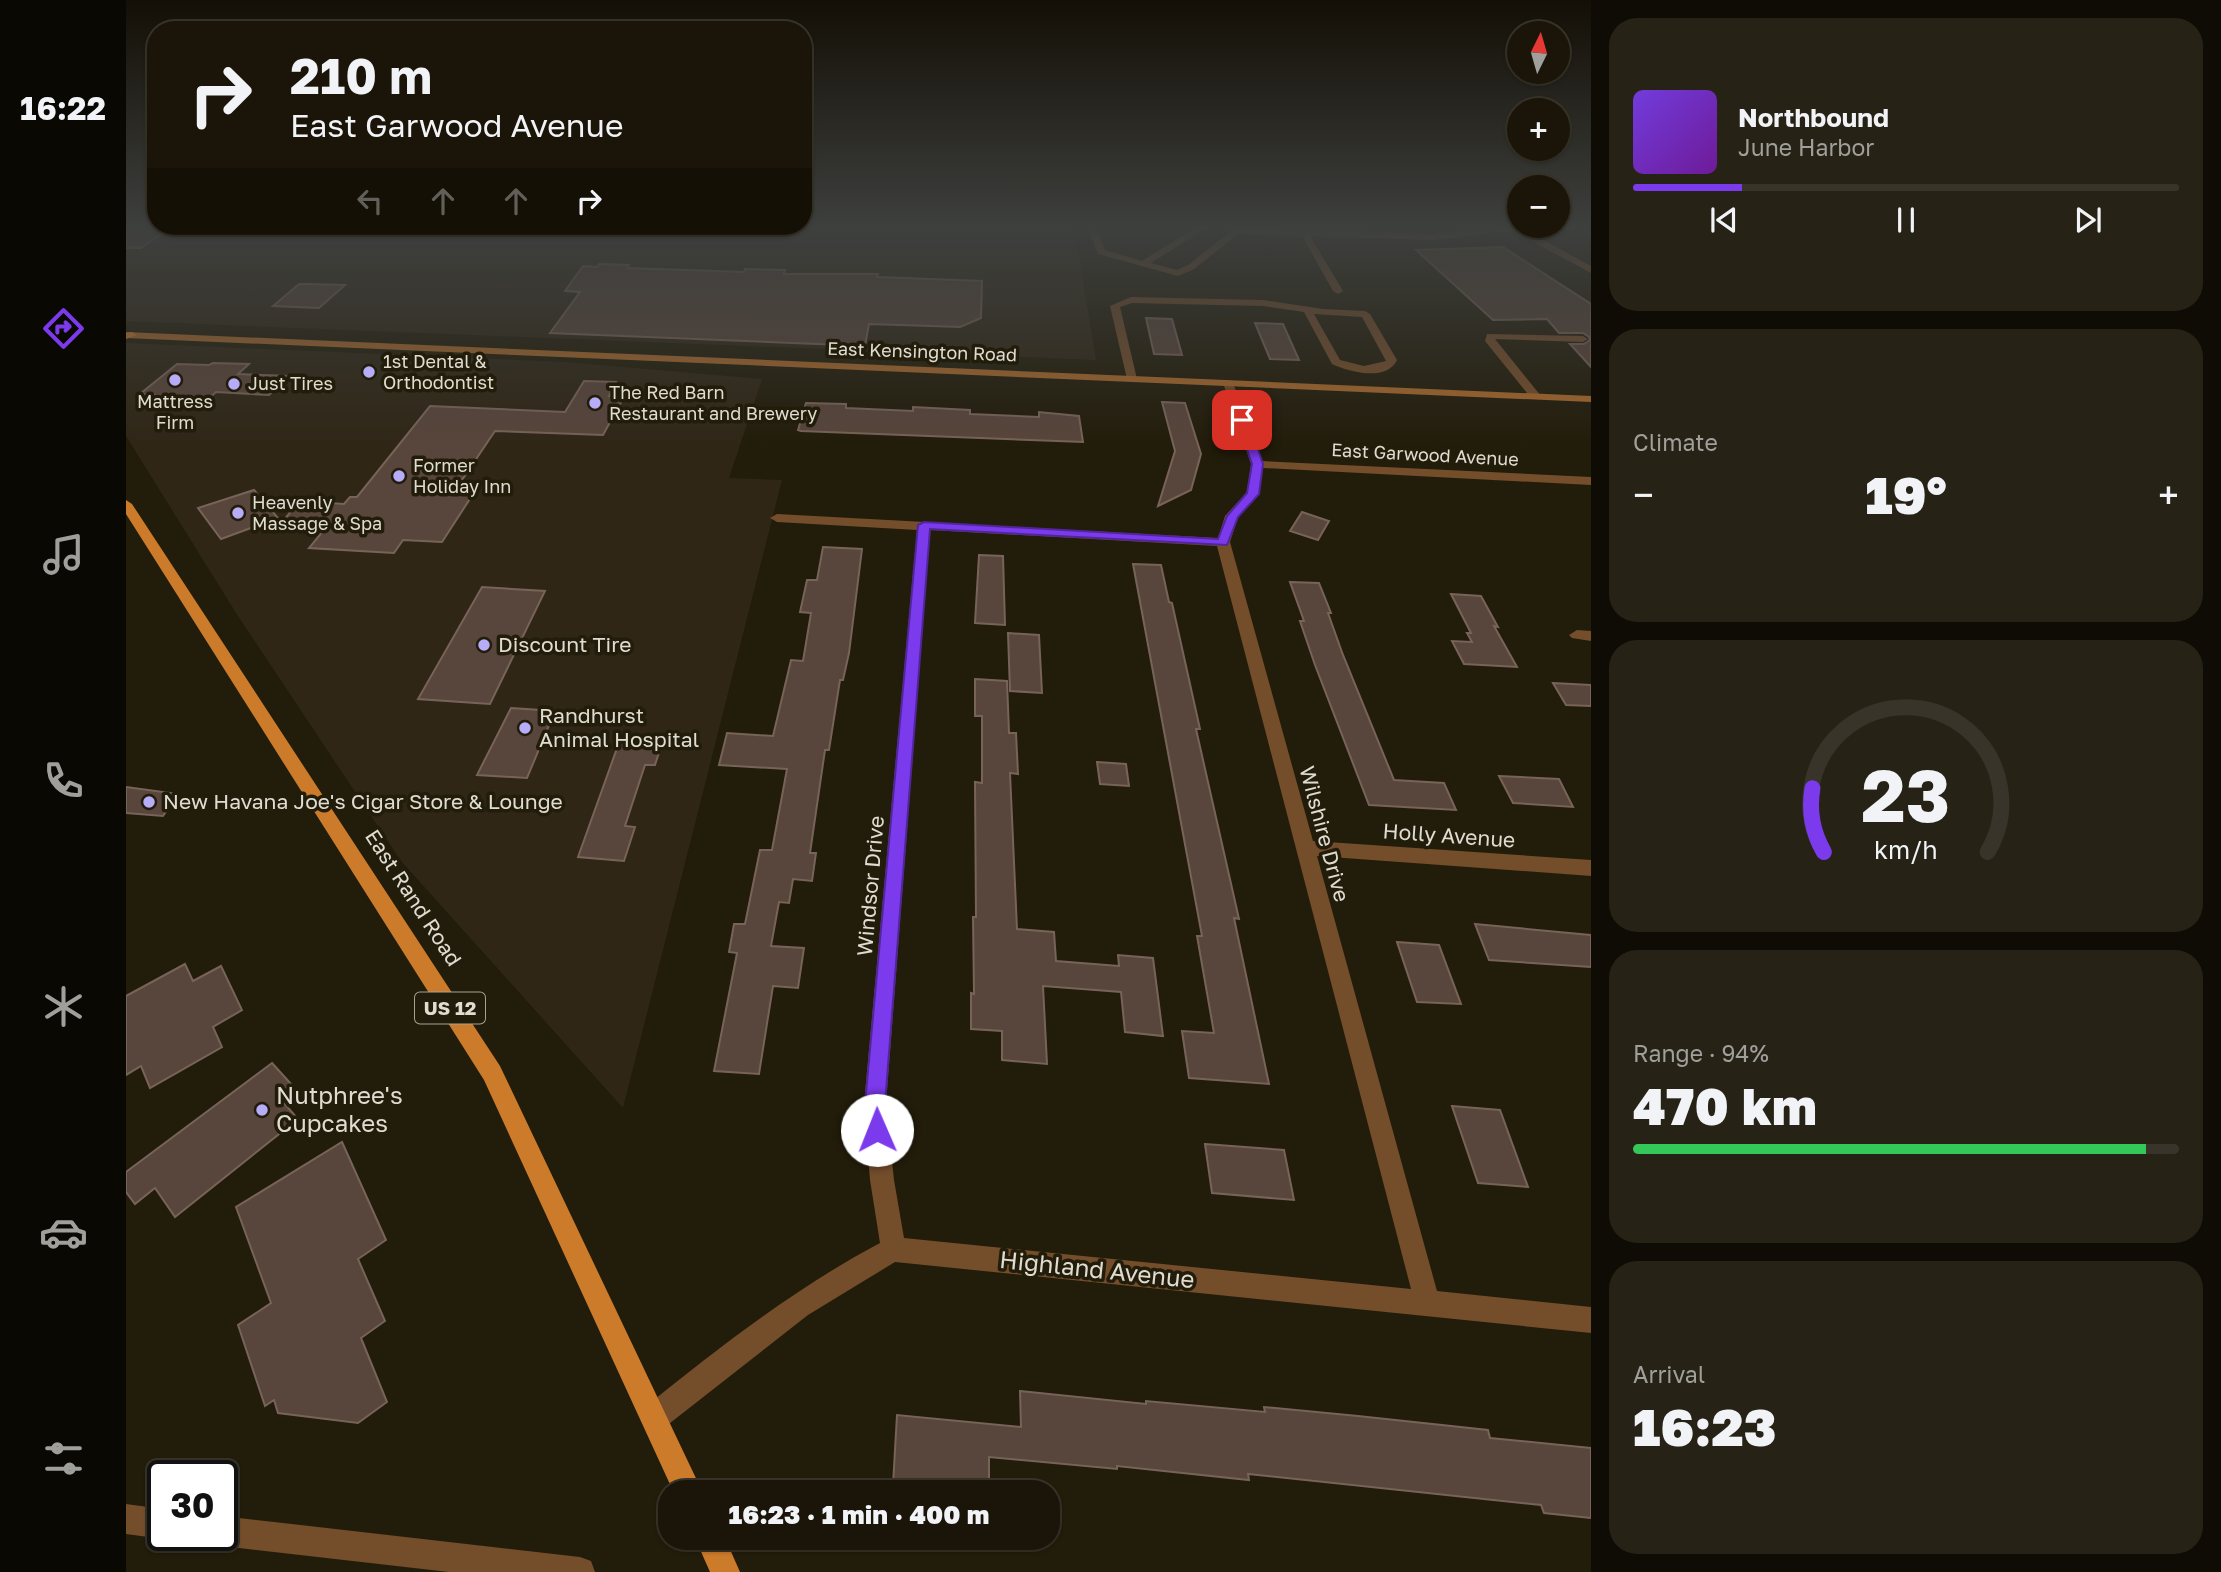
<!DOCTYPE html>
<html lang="en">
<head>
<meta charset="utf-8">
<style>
	body { margin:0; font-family:"Golos Text",sans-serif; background:#272216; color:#f1f3f6; height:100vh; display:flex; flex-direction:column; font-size:26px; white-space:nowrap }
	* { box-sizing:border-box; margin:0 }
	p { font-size:23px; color:#9f9f9c }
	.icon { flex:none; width:38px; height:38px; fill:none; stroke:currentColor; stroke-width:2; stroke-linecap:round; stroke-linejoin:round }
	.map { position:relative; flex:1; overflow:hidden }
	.side { display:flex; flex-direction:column; gap:18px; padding:18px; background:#0e0c04; width:630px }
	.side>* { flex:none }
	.guide { position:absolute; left:21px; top:21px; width:665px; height:214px; border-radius:28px; box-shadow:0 2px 5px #0004,0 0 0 2px #383429; background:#1a1508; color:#f1f3f6; overflow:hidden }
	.needle { width:46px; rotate:5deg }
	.fabs { position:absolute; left:1381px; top:21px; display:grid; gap:14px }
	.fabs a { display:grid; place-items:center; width:63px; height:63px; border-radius:50%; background:#1a1508; box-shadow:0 2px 5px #0004,0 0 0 2px #383429; font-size:35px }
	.speed { position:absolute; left:21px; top:1460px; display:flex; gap:14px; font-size:35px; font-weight:700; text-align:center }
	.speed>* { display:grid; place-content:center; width:91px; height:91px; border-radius:50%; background:#1a1508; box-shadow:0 2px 5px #0004,0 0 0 2px #383429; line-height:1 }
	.speed .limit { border:4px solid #111; border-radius:10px; background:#fff; color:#111 }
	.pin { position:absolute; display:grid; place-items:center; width:60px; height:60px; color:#fff; margin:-30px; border-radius:14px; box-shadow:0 4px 10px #0006 }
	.me { position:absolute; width:77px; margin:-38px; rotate:359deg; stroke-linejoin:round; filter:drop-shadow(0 0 5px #0008) }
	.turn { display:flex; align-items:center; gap:24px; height:147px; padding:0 28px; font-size:32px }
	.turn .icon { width:91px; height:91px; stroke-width:2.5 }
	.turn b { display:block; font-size:49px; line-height:60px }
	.lanes { display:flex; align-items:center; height:66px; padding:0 28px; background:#0003; justify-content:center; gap:35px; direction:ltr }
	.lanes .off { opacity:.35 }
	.big { font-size:52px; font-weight:800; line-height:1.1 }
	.side .widget { flex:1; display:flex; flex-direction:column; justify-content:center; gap:10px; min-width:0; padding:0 24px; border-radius:28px; background:#272216 }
	.side .dial { align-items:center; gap:0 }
	.dial svg { height:182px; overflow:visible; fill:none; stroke:#383429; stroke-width:7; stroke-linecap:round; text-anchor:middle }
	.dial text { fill:#f1f3f6; stroke:none }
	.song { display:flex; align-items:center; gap:21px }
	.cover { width:84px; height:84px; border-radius:10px; background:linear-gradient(135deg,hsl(260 70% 55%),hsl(280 70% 35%)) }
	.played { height:7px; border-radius:4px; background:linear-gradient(90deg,#7c3aed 20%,#383429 20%) }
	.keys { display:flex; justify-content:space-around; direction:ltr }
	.heat { display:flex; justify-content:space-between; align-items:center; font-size:38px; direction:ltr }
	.charge { height:10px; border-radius:5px; background:linear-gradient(90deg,#34c759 94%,#383429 0) }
	.trip { position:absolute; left:532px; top:1480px; width:402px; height:70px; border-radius:28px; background:#1a1508; box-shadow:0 2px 5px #0004,0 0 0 2px #383429; font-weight:800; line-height:70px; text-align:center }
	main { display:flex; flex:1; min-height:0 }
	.tab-bar { display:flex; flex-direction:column; width:126px; justify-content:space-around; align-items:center; background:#0a0803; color:#9f9f9c }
	.tab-bar .icon { width:49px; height:49px }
	.tab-bar .current { color:#7c3aed }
	.tab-bar b { font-size:32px; color:#f1f3f6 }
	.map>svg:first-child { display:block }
	.commercial { fill:#2f2616 }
	.building { fill:#58453b; stroke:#776358; stroke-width:2 }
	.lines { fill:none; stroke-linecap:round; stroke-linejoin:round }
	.street { fill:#744d2b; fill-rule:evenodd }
	.secondary { fill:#a6672c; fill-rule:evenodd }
	.primary { fill:#cc7b2a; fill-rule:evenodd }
	.route { fill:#7c3aed; stroke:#51269a; stroke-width:2 }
	.poi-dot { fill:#b6acf8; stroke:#221c0a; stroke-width:2.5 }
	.labels { text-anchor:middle; stroke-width:7; stroke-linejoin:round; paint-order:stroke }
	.far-street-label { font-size:18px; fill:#e0dcd1; stroke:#221c0a }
	.far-poi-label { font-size:18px; fill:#e0dcd1; stroke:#221c0a; text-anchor:start }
	.shield { fill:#221c0a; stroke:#a7a295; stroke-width:2 }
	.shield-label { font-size:19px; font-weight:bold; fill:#e0dcd1 }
	.poi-label { font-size:21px; fill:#e0dcd1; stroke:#221c0a; text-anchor:start }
	.street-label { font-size:21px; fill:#e0dcd1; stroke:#221c0a }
	.near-poi-label { font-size:24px; fill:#e0dcd1; stroke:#221c0a; text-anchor:start }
	.near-street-label { font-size:24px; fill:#e0dcd1; stroke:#221c0a }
</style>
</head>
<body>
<main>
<nav class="tab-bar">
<b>16:22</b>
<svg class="icon current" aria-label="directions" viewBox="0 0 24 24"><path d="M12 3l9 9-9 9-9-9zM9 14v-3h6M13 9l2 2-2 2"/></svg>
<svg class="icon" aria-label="music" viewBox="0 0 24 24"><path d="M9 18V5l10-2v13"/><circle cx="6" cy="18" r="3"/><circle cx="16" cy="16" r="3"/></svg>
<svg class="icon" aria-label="phone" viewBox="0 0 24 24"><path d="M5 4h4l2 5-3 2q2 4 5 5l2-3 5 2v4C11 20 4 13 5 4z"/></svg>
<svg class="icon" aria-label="climate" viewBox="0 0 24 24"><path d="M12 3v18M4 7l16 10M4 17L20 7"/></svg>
<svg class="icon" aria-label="car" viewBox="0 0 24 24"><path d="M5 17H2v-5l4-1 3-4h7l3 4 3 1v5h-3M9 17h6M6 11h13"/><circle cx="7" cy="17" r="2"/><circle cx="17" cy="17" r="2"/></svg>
<svg class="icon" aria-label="filters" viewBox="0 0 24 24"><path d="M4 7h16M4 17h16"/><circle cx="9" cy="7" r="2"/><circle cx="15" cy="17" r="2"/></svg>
</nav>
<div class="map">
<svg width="1465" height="1572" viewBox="0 0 1465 1572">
	<rect width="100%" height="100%" fill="#221c0a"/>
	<g class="commercial">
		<path d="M0,226H948L970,360L0,321Z"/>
		<path d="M0,343L439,362L636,379L603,478L656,480L497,1108L275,861L110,613L0,436Z"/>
	</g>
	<g class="building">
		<path d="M0,228L43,229L15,248H0Z"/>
		<path d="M1377,247L1465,304V367L1444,344H1458L1464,340L1463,337L1457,333H1433L1421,319L1367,320L1290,250Z"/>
		<path d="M473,264L503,265L501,268L618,272L619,269L659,270L658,274H752L751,277L856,281L855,318L834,327L743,324L739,346L424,333L454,292L439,291L457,266L471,267Z"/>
		<path d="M173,284H182L219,285L193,308L147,306Z"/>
		<path d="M1020,318L1046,319L1056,355L1028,354Z"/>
		<path d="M1129,323L1157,324L1173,360L1144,359Z"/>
		<path d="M87,363L123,364L112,374L163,376L143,395L90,392L71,409L33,407L47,396L14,394L51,364L83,365Z"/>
		<path d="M458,381L490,382L483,396L498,397L477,435L369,431L332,486L351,488L316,542L277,540L268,553L183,548L202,525L155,523L174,501L218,504L224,497H231L304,406L439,412Z"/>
		<path d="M1036,402L1059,403L1075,454L1065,490L1032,506L1049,451Z"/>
		<path d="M680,403L720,404V408L787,411V407L844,410V414L913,417V412L953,416L957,442L675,431L672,430Z"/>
		<path d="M128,490L152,518L95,539L72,508Z"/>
		<path d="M1176,512L1203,521L1192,540L1164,531Z"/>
		<path d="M697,547L736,549L723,653L717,680H714L703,750H699L684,853H690L686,881L667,879L663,903L653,902L645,946L678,948L672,988L647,986L633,1074L588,1071L611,953L603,952L608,924H619L634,850H646L661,769L593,765L601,733L647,736L665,660L677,661L685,613L674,612L681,580H691Z"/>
		<path d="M853,555L877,556L879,625L849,623Z"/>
		<path d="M1007,564L1035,565L1043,602L1046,603L1074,729H1070L1113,919L1108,918L1143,1084L1063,1078L1056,1031L1088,1033L1071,936H1076Z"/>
		<path d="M1164,582L1193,583L1205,613H1202L1217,655L1268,780L1318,783L1330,810L1243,805L1189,665L1174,621H1178Z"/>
		<path d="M356,587L419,591L364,704L292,699Z"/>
		<path d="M1325,594L1355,596L1372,627L1368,626L1391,667L1338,664L1326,641L1346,642L1341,633H1345Z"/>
		<path d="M882,633L913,635L916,693L884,691Z"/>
		<path d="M849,679L881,681L883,733H890L892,774L884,773L891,929L928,932L930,961L993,966L992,955L1027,958L1037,1036L999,1032L995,992L917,986L921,1064L876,1060V1031L845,1029V993L848,994L847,917H850L849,782L856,783V716H849Z"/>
		<path d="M1427,683L1465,685V706L1440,705Z"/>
		<path d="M385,708L429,711L401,778L351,775Z"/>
		<path d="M495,737L537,740L529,765H519L499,826L509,827L498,861L452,857Z"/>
		<path d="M971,762L1000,764L1003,786L974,784Z"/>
		<path d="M1373,776L1433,779L1447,807L1387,803Z"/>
		<path d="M0,787L52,794L37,816L0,813Z"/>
		<path d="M1349,924L1465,935V967L1363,960Z"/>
		<path d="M1271,942L1313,945L1335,1004L1291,1002Z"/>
		<path d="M59,964L67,981L95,966L116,1010L87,1027L96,1047L24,1088L15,1066L0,1075V996Z"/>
		<path d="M146,1063L165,1084L151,1095L172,1119L49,1217L29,1188L9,1204L0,1192V1172Z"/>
		<path d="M1326,1106L1374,1110L1402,1187L1352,1183Z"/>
		<path d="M216,1142L260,1240L232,1259L259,1321L235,1338L261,1402L232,1423L152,1413L148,1400L139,1406L112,1325L145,1303L110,1207Z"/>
		<path d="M1079,1144L1158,1150L1168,1200L1086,1193Z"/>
		<path d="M894,1391L1020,1404V1401L1139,1412L1138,1407L1232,1416L1362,1430L1364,1438L1465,1448V1518L1418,1513L1415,1505L1122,1474L1123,1480L991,1466V1469L863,1457V1493L767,1485L771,1415L895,1427Z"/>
	</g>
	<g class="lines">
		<g class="street">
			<path d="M961,226H969L979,250L1016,261L1072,226H1083L1025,263L1051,270L1062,265L1104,232L1093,226L1306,234L1392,226L1465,266V273L1387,231L1306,240L1184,236L1217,291L1212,294L1207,291L1176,236L1112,234L1068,269L1052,276L972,254Z"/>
			<path d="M1005,297L1137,300L1197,309L1239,311L1244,314L1271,360C1261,382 1223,372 1206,364L1178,312L1137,306L1006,303L994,307L1011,379L1006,382L1001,379L984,306ZM1188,314L1236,317L1260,361L1238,366L1214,360Z"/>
			<path d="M1361,334L1457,336L1462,339L1457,342L1369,339L1415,396L1409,399L1405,398L1359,341Z"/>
			<path d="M1102,380L1107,383L1136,461L1465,477V485L1137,468L1133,493L1112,517L1104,542L1187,841L1465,860V876L1191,856L1311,1291L1465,1307V1333L769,1262L682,1315L539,1427L529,1431L519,1427L515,1417L519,1407C594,1347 669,1288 754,1243L744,1180L738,1104L791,530L651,522L644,518L651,514L1092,538L1099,516L1121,492L1125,464L1097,383ZM804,530L1091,546L1285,1289L778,1238L768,1180L760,1104Z"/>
			<path d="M1451,630L1465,631V641L1446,638L1443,635Z"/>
			<path d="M0,1504L37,1509V1535H47L37,1539L0,1534Z"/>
			<path d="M96,1516L454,1557L465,1561L469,1572H323L96,1546L86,1541L83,1535H96Z"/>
		</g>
		<path class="secondary" d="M0,332L1465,396V402L0,338Z"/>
		<g class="primary">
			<path d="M0,333L6,332L11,335L0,339Z"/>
			<path d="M0,500L6,504L374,1066L577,1493H548L358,1080L0,514Z"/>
			<path d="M569,1538H599L614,1572H584Z"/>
		</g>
	</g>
	<linearGradient id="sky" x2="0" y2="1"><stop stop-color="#130f06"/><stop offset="0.51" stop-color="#3e403e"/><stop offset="1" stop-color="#3e403e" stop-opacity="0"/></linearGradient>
	<rect width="1465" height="446" fill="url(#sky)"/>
	<path class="route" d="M1116,417L1122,420L1137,464L1133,494L1112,517L1101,545L804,529L759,1104L761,1130L758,1137L751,1140L743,1137L740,1130L739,1104L792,525L798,522L1092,539L1101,516L1121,493L1126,464L1111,420Z"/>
	<g class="poi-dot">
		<circle cx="243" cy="372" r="7"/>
		<circle cx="49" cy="380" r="7"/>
		<circle cx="108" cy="384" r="7"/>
		<circle cx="469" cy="403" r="7"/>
		<circle cx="273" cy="476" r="7"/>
		<circle cx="112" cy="513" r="7"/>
		<circle cx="358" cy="645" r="7"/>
		<circle cx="399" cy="728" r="7"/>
		<circle cx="23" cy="802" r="7"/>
		<circle cx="136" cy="1110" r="7"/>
	</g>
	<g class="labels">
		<g class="far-street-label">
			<text transform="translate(796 352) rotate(2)" y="6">East Kensington Road</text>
			<text transform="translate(1299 455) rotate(3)" y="6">East Garwood Avenue</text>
		</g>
		<g class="far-poi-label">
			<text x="257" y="368">1st Dental &amp;<tspan x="257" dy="21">Orthodontist</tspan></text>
			<text x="122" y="390">Just Tires</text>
			<text x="483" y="399">The Red Barn<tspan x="483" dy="21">Restaurant and Brewery</tspan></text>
			<text x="49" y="408" text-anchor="middle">Mattress<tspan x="49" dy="21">Firm</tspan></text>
			<text x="287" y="472">Former<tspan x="287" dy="21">Holiday Inn</tspan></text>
			<text x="126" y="509">Heavenly<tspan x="126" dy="21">Massage &amp; Spa</tspan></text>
		</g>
		<rect class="shield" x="289" y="992.5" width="70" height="31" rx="5"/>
		<g class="shield-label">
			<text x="324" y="1015">US 12</text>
		</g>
		<g class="poi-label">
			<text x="372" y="652">Discount Tire</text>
			<text x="413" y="723">Randhurst<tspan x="413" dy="24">Animal Hospital</tspan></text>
			<text x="37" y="809">New Havana Joe's Cigar Store &amp; Lounge</text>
		</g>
		<g class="street-label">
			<text transform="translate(1198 834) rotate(75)" y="7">Wilshire Drive</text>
			<text transform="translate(1323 836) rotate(4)" y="7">Holly Avenue</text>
			<text transform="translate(745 886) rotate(-85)" y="7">Windsor Drive</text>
			<text transform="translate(287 898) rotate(57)" y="7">East Rand Road</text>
		</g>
		<g class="near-poi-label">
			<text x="150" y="1104">Nutphree's<tspan x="150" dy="28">Cupcakes</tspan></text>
		</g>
		<g class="near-street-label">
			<text transform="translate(971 1270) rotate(6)" y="8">Highland Avenue</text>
		</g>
	</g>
</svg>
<div class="fabs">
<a><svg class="needle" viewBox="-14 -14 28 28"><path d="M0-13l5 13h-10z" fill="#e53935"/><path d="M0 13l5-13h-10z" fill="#9f9f9c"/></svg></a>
<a>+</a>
<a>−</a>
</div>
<div class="speed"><div class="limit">30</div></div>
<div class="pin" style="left:1116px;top:420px;background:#d93025"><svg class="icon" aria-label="arrive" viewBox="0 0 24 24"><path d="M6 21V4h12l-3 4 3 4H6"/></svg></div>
<svg class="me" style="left:751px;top:1130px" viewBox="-20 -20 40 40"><circle r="19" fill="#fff"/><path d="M0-13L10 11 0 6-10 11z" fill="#7c3aed"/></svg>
<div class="trip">16:23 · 1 min · 400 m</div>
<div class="guide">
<div class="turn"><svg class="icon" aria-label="right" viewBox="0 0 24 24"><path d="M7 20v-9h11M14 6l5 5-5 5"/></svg><div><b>210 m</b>East Garwood Avenue</div></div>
<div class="lanes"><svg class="icon off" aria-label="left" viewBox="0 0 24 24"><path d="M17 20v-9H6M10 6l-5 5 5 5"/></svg><svg class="icon off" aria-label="ahead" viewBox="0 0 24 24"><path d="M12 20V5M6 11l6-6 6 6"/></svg><svg class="icon off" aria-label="ahead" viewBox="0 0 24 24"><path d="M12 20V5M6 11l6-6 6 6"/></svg><svg class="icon" aria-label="right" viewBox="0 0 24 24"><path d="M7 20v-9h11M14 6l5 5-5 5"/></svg></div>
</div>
</div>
<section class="side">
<div class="widget">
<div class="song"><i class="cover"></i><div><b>Northbound</b><p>June Harbor</p></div></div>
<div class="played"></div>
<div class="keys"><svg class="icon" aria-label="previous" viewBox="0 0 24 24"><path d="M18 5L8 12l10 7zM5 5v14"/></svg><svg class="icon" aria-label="pause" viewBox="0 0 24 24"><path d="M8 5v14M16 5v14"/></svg><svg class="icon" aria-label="next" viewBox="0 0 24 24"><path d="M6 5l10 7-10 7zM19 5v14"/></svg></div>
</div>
<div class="widget"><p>Climate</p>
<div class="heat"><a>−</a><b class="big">19°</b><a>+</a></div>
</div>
<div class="widget dial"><svg viewBox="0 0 100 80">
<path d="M14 69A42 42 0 1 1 86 69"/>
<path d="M14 69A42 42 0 0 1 9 41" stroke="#7c3aed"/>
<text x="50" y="56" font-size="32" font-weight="700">23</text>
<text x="50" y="72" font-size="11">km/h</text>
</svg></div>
<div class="widget"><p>Range · 94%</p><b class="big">470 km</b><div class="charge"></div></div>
<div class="widget"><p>Arrival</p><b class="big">16:23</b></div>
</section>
</main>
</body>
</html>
